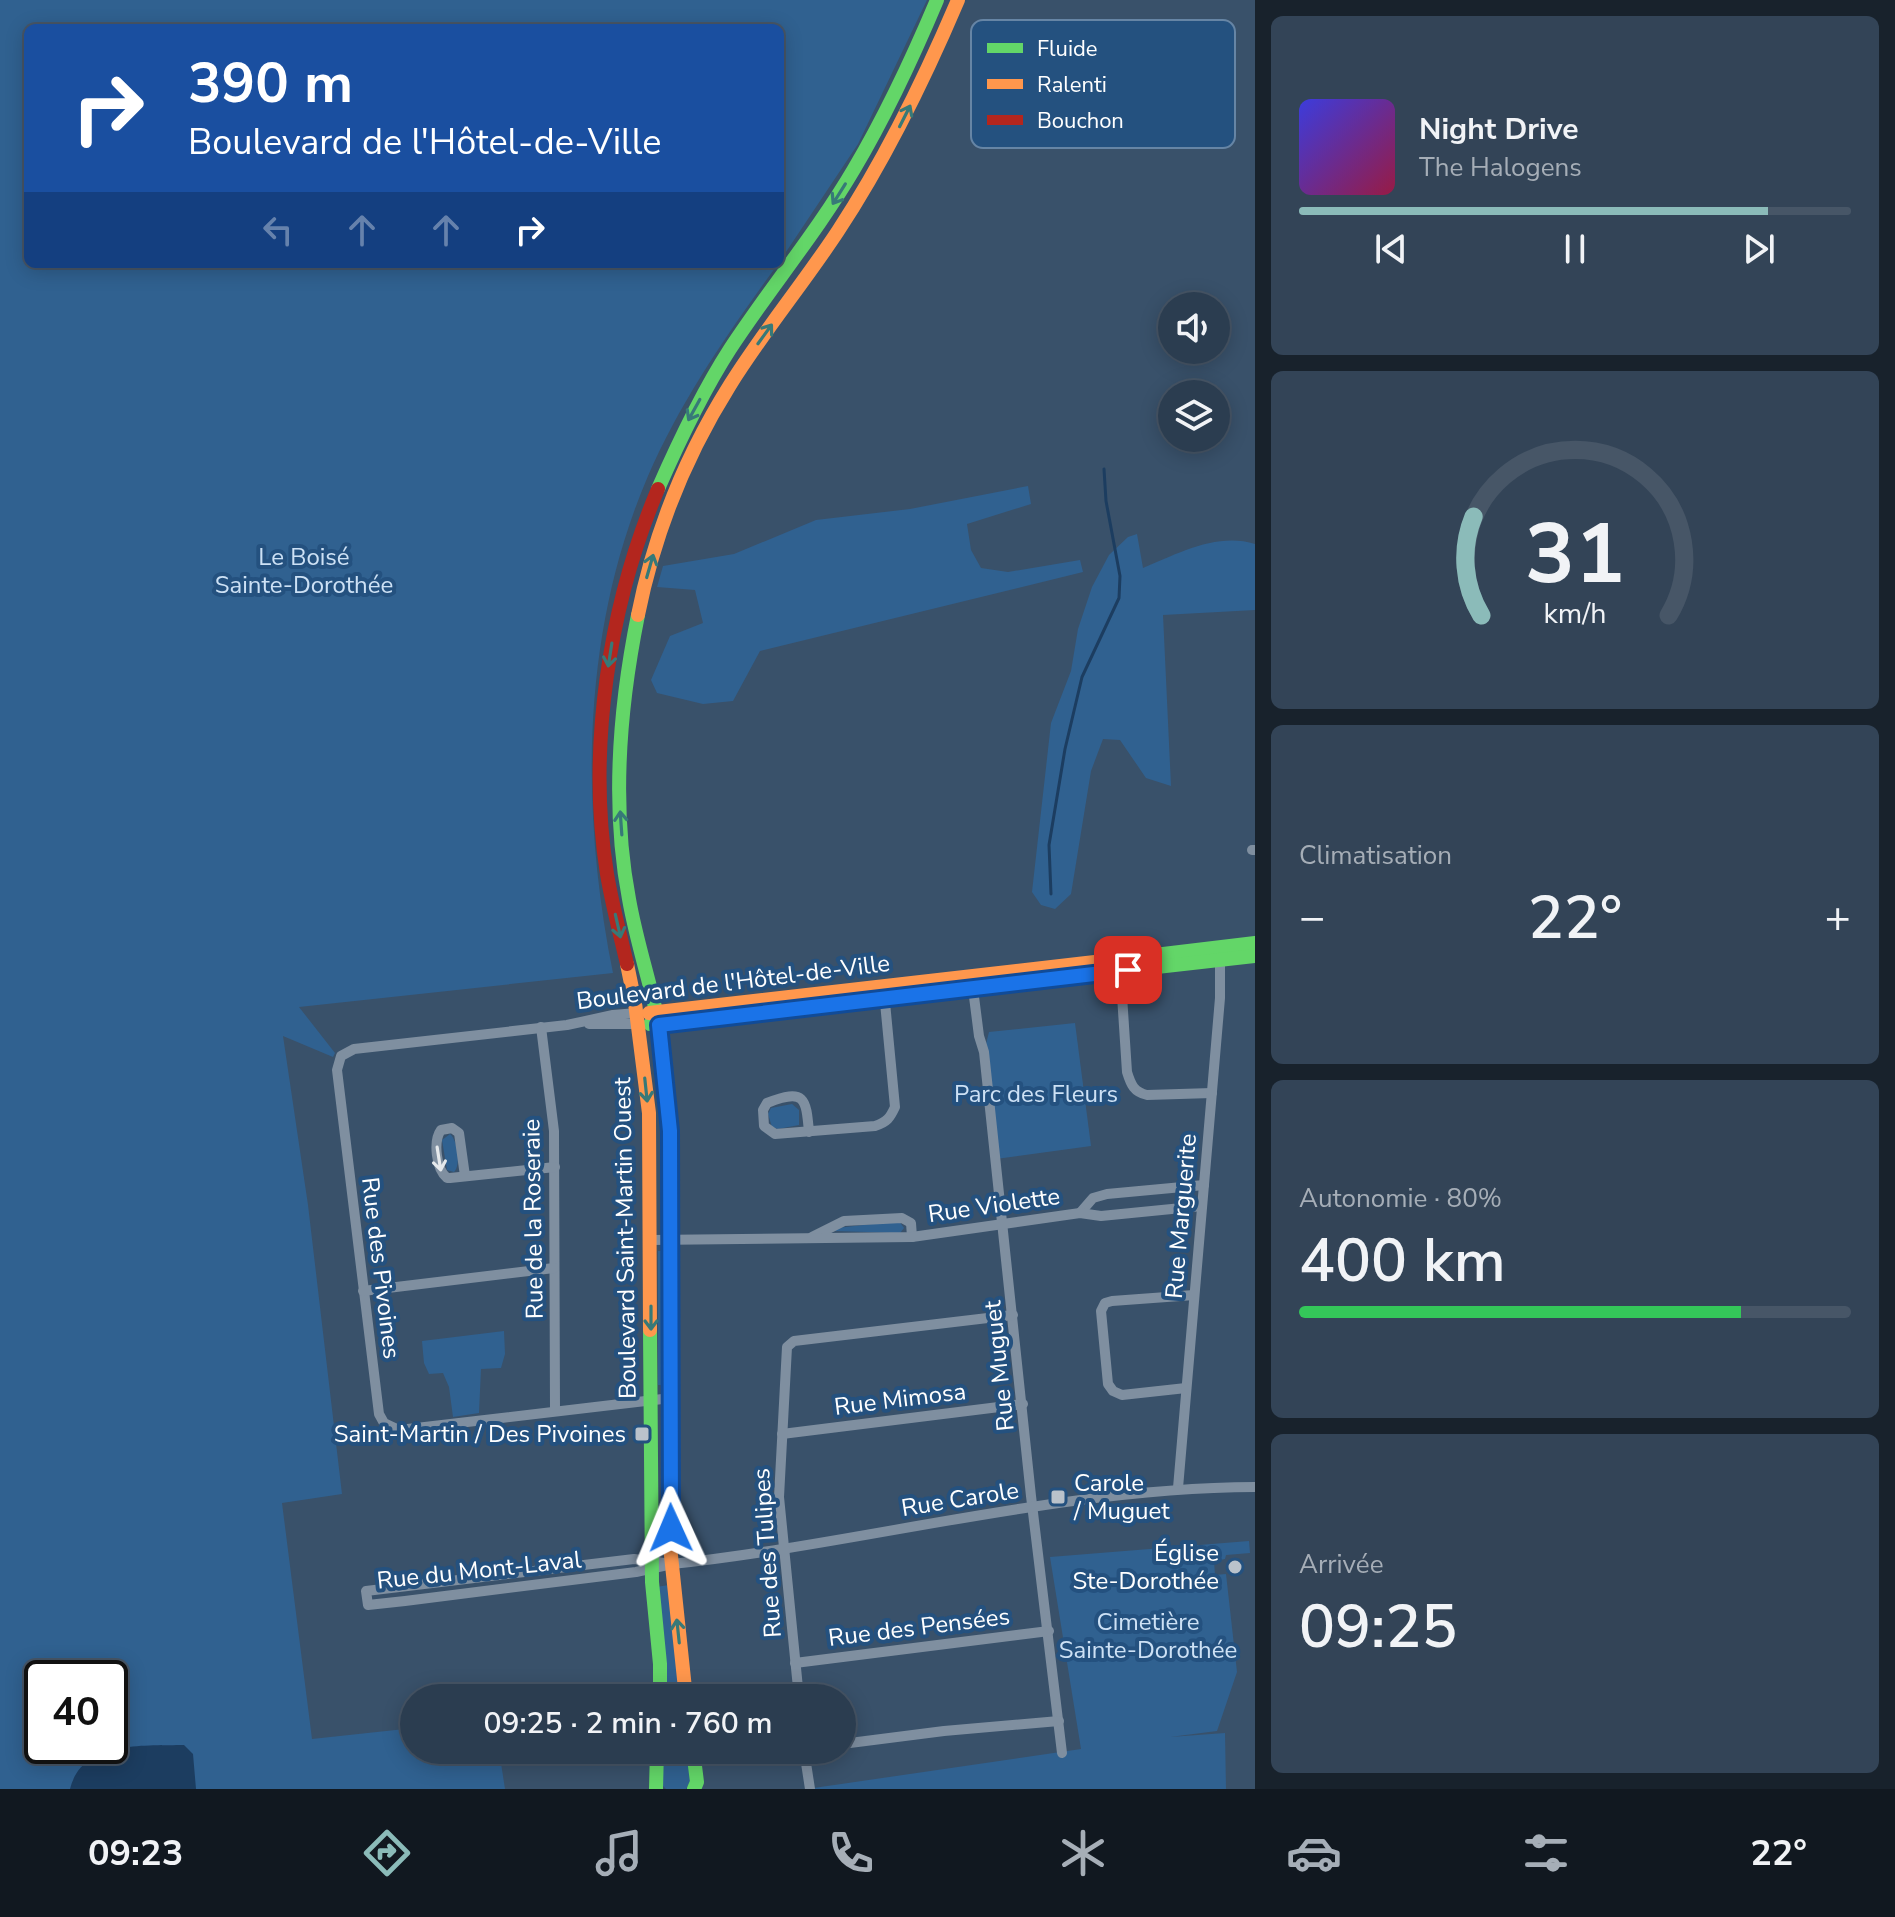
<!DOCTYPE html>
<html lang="fr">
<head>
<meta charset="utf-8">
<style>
	body { margin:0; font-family:"Nunito Sans",sans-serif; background:#334457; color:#f1f3f6; height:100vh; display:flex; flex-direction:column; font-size:30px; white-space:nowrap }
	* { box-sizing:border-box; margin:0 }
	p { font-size:26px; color:#a6aeb7 }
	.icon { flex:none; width:44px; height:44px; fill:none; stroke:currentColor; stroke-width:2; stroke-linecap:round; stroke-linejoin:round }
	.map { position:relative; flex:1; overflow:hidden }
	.drawer { display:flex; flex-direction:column; gap:16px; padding:16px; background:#18222c; width:640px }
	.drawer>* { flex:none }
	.hud { position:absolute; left:24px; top:24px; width:760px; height:244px; border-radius:12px; box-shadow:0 4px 20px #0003,0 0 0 2px #475667; background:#1a4fa0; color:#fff; overflow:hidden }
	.tools { position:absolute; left:1158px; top:292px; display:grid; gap:16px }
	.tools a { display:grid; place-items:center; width:72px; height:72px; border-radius:50%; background:#2b3d50; box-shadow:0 4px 20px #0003,0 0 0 2px #475667; font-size:40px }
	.speed { position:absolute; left:24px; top:1660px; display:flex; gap:16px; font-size:40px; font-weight:700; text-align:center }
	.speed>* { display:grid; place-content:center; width:104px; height:104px; border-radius:50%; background:#2b3d50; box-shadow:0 4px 20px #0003,0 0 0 2px #475667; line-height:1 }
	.speed .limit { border:4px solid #111; border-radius:12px; background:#fff; color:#111 }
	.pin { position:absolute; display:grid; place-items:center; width:68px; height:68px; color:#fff; margin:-34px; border-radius:16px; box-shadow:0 4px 12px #0006 }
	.me { position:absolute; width:88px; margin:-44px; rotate:359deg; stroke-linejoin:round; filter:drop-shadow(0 0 6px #0008) }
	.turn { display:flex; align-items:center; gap:28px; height:168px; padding:0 32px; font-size:36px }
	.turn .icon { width:104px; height:104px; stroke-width:2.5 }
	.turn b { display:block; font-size:56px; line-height:68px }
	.lanes { display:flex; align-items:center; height:76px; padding:0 32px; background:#0003; justify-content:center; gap:40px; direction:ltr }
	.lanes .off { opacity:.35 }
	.big { font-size:60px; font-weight:600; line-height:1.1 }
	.drawer .tile { flex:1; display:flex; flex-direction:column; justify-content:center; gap:12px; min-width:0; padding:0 28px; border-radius:12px; background:#334457 }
	.drawer .dial { align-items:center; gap:0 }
	.dial svg { height:208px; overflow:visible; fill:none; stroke:#475667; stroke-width:7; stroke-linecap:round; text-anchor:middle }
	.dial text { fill:#f1f3f6; stroke:none }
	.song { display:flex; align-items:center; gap:24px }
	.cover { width:96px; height:96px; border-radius:12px; background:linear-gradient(135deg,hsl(240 70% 55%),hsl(340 70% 35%)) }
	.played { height:8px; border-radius:4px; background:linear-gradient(90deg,#8bbbb9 85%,#475667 85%) }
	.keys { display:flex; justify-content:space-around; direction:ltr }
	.heat { display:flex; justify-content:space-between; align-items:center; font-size:44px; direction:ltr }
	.charge { height:12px; border-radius:6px; background:linear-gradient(90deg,#34c759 80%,#475667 0) }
	.trip { position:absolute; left:400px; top:1684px; width:456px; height:80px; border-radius:40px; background:#2b3d50; box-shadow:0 4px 20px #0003,0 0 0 2px #475667; font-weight:600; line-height:80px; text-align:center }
	.tabs { display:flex; height:128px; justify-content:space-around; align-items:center; background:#111820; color:#a6aeb7 }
	.tabs .icon { width:56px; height:56px }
	.tabs .current { color:#8bbbb9 }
	.tabs b { font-size:36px; color:#f1f3f6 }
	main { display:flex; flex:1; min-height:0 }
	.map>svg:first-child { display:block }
	.green { fill:#306190; fill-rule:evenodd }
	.water { fill:#1c3d60 }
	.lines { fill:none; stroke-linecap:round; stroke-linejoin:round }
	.stream { stroke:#1c3d60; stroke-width:3 }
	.street { stroke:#7f8fa0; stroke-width:10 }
	.fast { stroke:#63d668; stroke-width:14 }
	.slow { stroke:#ff974d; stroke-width:14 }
	.jam { stroke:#b3261e; stroke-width:14 }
	.oneway { stroke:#377978 }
	.oneway2 { stroke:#e5e9ec }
	.route-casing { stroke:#114b97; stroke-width:20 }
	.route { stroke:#1a73e8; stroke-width:14 }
	.poi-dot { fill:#bac2cb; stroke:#24517f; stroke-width:3 }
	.labels { text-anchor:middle; stroke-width:8; stroke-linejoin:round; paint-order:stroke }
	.park-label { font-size:24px; fill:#cde1f5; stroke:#24517f }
	.street-label { font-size:24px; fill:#fff; stroke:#24517f }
	.poi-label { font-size:24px; fill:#fff; stroke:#24517f; text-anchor:end }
	.key { fill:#24517f; stroke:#6685a5; stroke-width:2 }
	.key-label { font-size:22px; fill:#fff }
</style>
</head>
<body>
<main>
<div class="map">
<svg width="1255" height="1789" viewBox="0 0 1255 1789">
	<rect width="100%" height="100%" fill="#39516a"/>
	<g class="green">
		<path d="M0,0H927L858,144L780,261V28H28V264H778C729,331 681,400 648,476C581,632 580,809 613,973L299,1007L335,1053L333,1057L283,1036L308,1205L342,1494L282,1503L312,1739L414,1728V1750H499L505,1789H0ZM42,1678H110V1746H42Z"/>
		<path d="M1028,486L1031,504L967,524L971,550L981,568L1008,572L1080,560L1083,572L760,651L733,701L703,704L657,693L651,680L670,636L703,623L695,590L657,587L663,566L734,554L816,520L910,509Z"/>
		<path d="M1137,534L1143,568C1177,554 1217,532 1255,544V610L1163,615L1171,786L1146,778L1120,740L1103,739L1091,771L1071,894L1055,909L1041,905L1032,892L1051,723L1071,671L1078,629L1092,587L1109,555L1128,537Z"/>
		<path d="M1075,1023L1091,1146L996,1159L984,1052L989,1032Z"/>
		<path d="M792,1104L799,1110V1125L778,1129L772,1127L768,1114L771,1108Z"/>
		<path d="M450,1134C458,1141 461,1165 454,1172L447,1170L442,1140Z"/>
		<path d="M899,1221L904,1228L900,1233L835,1231L837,1228Z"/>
		<path d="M658,1251H664L663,1385H658Z"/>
		<path d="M504,1331L505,1354L501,1368L481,1369L479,1413L453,1417L449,1387L443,1373L429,1374L424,1363L422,1341Z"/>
		<path d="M1249,1541L1250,1553L1226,1555L1225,1559L1214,1561L1215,1575L1226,1574L1237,1672L1217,1731L1170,1737L1225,1733L1226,1789H807L1081,1749L1050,1557Z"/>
		<path d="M669,1585L681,1698H665L656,1587Z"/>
		<path d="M662,1750H688L690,1782L686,1789H666L662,1785Z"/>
	</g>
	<path class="water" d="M184,1745L193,1754L196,1789H70C82,1740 144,1746 184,1745Z"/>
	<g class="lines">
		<path class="stream" d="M1051,894L1049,845L1065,749L1082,677L1119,598L1120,576L1106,501L1104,469"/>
		<g class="street">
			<path d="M1252,850H1255"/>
			<path d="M1120,965L1127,1072C1131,1085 1134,1092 1147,1095L1212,1093"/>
			<path d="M972,981L979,1036L984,1052L1031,1496L1062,1753"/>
			<path d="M637,1013L613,1015L567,1025L354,1049L341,1056L337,1070L379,1414L384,1423L399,1430L671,1398"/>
			<path d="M589,1024H638"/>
			<path d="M541,1027L554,1131L555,1410"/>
			<path d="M809,1132C806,1098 805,1088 767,1103L763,1110L764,1126L775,1134L875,1126C887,1122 890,1118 895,1107L884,992"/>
			<path d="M465,1176L459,1133L452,1128L441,1130C433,1141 436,1169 447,1178H450L555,1167"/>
			<path d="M1080,1213L1093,1198L1107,1194L1204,1185"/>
			<path d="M812,1237L844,1221L902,1218L911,1223L912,1237"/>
			<path d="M651,1240L912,1237L1080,1213L1101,1216L1202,1206"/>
			<path d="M363,1291L554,1268"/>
			<path d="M1186,1388L1122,1395L1113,1391L1108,1384L1101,1311L1105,1303L1112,1301L1194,1295"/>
			<path d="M782,1434L1023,1404"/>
			<path d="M1178,1488L1220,998V956"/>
			<path d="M672,1564L634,1559L366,1591L368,1605L405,1601L636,1572L672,1564C866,1543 1059,1488 1255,1487"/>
			<path d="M795,1663L1049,1631"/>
			<path d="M799,1698L779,1497L787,1347L794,1341L1013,1315"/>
			<path d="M842,1744L944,1731L1059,1721"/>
			<path d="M804,1750L810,1789"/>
		</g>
		<g class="fast">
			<path d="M658,489C679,441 701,394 730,349C770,288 817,232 854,169C886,115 913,57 937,0"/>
			<path d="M638,615C619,709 611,805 629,899C638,951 657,1001 664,1053C675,1141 672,1232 671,1320"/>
			<path d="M1138,957L1255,943"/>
			<path d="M650,1024L1255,956"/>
			<path d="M650,1330L652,1582L660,1664V1698"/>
			<path d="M693,1750L697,1782L694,1789"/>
			<path d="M656,1789L657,1750"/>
		</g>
		<g class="slow">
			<path d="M638,615C654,535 686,455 730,385C763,332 803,284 838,231C886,158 924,80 958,0"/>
			<path d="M627,964L635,1003L649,1113L650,1330"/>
			<path d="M649,1013L1138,957"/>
			<path d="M671,1320L670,1546L686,1698"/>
		</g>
		<path class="jam" d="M627,964C620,934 612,904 607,874C587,749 609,605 658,489"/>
	</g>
	<defs><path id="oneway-shaft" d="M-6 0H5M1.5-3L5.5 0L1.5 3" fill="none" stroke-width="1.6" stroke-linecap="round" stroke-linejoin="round" transform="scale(2)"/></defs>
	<g class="oneway">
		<use href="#oneway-shaft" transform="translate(905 116) rotate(-63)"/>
		<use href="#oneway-shaft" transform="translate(839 194) rotate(122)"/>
		<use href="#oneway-shaft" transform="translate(765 334) rotate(-54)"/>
		<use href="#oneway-shaft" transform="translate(694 410) rotate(119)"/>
		<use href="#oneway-shaft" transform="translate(650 566) rotate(-74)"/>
		<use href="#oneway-shaft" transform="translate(610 655) rotate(99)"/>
		<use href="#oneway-shaft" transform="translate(621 823) rotate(-94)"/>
		<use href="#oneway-shaft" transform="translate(618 926) rotate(77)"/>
		<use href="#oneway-shaft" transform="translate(646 1090) rotate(84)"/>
		<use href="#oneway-shaft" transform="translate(651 1318) rotate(90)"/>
		<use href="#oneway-shaft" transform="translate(678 1631) rotate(-96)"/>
	</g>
	<use class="oneway2" href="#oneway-shaft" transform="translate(439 1159) rotate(81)"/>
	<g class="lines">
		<defs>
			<path id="route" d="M671,1528L670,1131L659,1025L1128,970"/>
		</defs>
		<use href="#route" class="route-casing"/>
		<use href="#route" class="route"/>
	</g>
	<g class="poi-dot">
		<rect x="634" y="1426" width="16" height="16" rx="4"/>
		<rect x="1050" y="1489" width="16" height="16" rx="4"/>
		<circle cx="1235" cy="1567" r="8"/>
	</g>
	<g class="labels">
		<g class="park-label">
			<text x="304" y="565">Le Boisé<tspan x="304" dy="28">Sainte-Dorothée</tspan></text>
			<text x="1036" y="1102">Parc des Fleurs</text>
			<text x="1148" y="1630">Cimetière<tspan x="1148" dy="28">Sainte-Dorothée</tspan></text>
		</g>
		<g class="street-label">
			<text transform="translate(733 982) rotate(-7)" y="8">Boulevard de l'Hôtel-de-Ville</text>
			<text transform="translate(994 1205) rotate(-8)" y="8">Rue Violette</text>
			<text transform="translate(1181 1216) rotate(-85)" y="8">Rue Marguerite</text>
			<text transform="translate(533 1219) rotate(-91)" y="8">Rue de la Roseraie</text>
			<text transform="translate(625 1238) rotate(-91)" y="8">Boulevard Saint-Martin Ouest</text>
			<text transform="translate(381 1268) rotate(83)" y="8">Rue des Pivoines</text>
			<text transform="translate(999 1366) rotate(-96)" y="8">Rue Muguet</text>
			<text transform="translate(900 1399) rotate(-7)" y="8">Rue Mimosa</text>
			<text transform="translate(960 1499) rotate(-9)" y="8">Rue Carole</text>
			<text transform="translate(767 1553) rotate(-94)" y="8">Rue des Tulipes</text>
			<text transform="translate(479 1570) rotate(-6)" y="8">Rue du Mont-Laval</text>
			<text transform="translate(919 1627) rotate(-7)" y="8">Rue des Pensées</text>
		</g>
		<g class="poi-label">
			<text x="626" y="1442">Saint-Martin / Des Pivoines</text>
			<text x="1074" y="1491" text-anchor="start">Carole<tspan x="1074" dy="28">/ Muguet</tspan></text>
			<text x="1219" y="1561">Église<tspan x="1219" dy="28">Ste-Dorothée</tspan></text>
		</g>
	</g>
	<rect x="971" y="20" width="264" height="128" rx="12" class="key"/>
	<rect x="987" y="43" width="36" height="10" fill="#63d668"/>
	<rect x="987" y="79" width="36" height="10" fill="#ff974d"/>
	<rect x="987" y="115" width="36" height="10" fill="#b3261e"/>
	<g class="key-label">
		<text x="1037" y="56">Fluide</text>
		<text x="1037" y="92">Ralenti</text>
		<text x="1037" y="128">Bouchon</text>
	</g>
</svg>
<div class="tools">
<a><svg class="icon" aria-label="sound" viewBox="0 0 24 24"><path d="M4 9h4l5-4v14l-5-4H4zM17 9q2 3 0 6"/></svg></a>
<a><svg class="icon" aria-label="layers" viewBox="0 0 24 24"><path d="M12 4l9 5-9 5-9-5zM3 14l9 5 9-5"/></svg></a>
</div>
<div class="speed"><div class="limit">40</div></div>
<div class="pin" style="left:1128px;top:970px;background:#d93025"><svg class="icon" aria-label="arrive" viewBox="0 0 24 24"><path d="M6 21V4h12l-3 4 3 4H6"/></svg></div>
<svg class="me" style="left:671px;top:1528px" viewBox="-20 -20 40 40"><path d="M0-17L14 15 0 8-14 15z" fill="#1a73e8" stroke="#fff" stroke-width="4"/></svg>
<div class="trip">09:25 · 2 min · 760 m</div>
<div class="hud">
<div class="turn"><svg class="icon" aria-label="right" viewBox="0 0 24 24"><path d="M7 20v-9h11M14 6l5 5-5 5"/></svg><div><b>390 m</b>Boulevard de l'Hôtel-de-Ville</div></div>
<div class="lanes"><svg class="icon off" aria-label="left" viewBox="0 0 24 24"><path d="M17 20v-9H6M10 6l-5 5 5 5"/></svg><svg class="icon off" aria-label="ahead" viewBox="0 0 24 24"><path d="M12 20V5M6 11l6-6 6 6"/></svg><svg class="icon off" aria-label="ahead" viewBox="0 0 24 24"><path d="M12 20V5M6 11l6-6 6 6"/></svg><svg class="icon" aria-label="right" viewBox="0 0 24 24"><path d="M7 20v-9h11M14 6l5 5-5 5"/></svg></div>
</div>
</div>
<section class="drawer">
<div class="tile">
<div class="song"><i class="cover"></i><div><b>Night Drive</b><p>The Halogens</p></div></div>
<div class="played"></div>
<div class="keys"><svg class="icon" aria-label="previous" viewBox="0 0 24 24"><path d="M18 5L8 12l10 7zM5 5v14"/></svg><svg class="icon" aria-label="pause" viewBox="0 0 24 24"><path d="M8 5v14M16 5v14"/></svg><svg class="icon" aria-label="next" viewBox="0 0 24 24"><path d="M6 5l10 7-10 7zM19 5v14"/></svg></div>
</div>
<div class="tile dial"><svg viewBox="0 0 100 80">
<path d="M14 69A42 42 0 1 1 86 69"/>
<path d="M14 69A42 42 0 0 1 11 31" stroke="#8bbbb9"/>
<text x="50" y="56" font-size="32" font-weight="700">31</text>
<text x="50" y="72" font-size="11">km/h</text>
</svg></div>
<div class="tile"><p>Climatisation</p>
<div class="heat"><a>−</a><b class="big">22°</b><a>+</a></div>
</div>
<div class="tile"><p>Autonomie · 80%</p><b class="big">400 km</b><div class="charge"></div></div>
<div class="tile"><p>Arrivée</p><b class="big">09:25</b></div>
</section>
</main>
<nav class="tabs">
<b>09:23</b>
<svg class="icon current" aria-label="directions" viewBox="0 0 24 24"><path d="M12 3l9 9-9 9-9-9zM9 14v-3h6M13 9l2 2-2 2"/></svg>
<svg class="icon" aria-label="music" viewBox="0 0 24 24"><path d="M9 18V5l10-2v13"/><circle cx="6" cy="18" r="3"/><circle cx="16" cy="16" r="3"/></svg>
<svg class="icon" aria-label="phone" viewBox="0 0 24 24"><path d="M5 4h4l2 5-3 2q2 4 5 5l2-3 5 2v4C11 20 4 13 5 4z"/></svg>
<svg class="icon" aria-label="climate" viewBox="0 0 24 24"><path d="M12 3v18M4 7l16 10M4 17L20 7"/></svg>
<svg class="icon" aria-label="car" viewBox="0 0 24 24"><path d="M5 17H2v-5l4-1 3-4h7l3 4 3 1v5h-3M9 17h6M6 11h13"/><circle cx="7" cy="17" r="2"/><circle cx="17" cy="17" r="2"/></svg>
<svg class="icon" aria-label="filters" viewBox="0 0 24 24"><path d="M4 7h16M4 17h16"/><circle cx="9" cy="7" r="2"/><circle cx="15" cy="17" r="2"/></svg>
<b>22°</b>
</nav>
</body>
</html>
